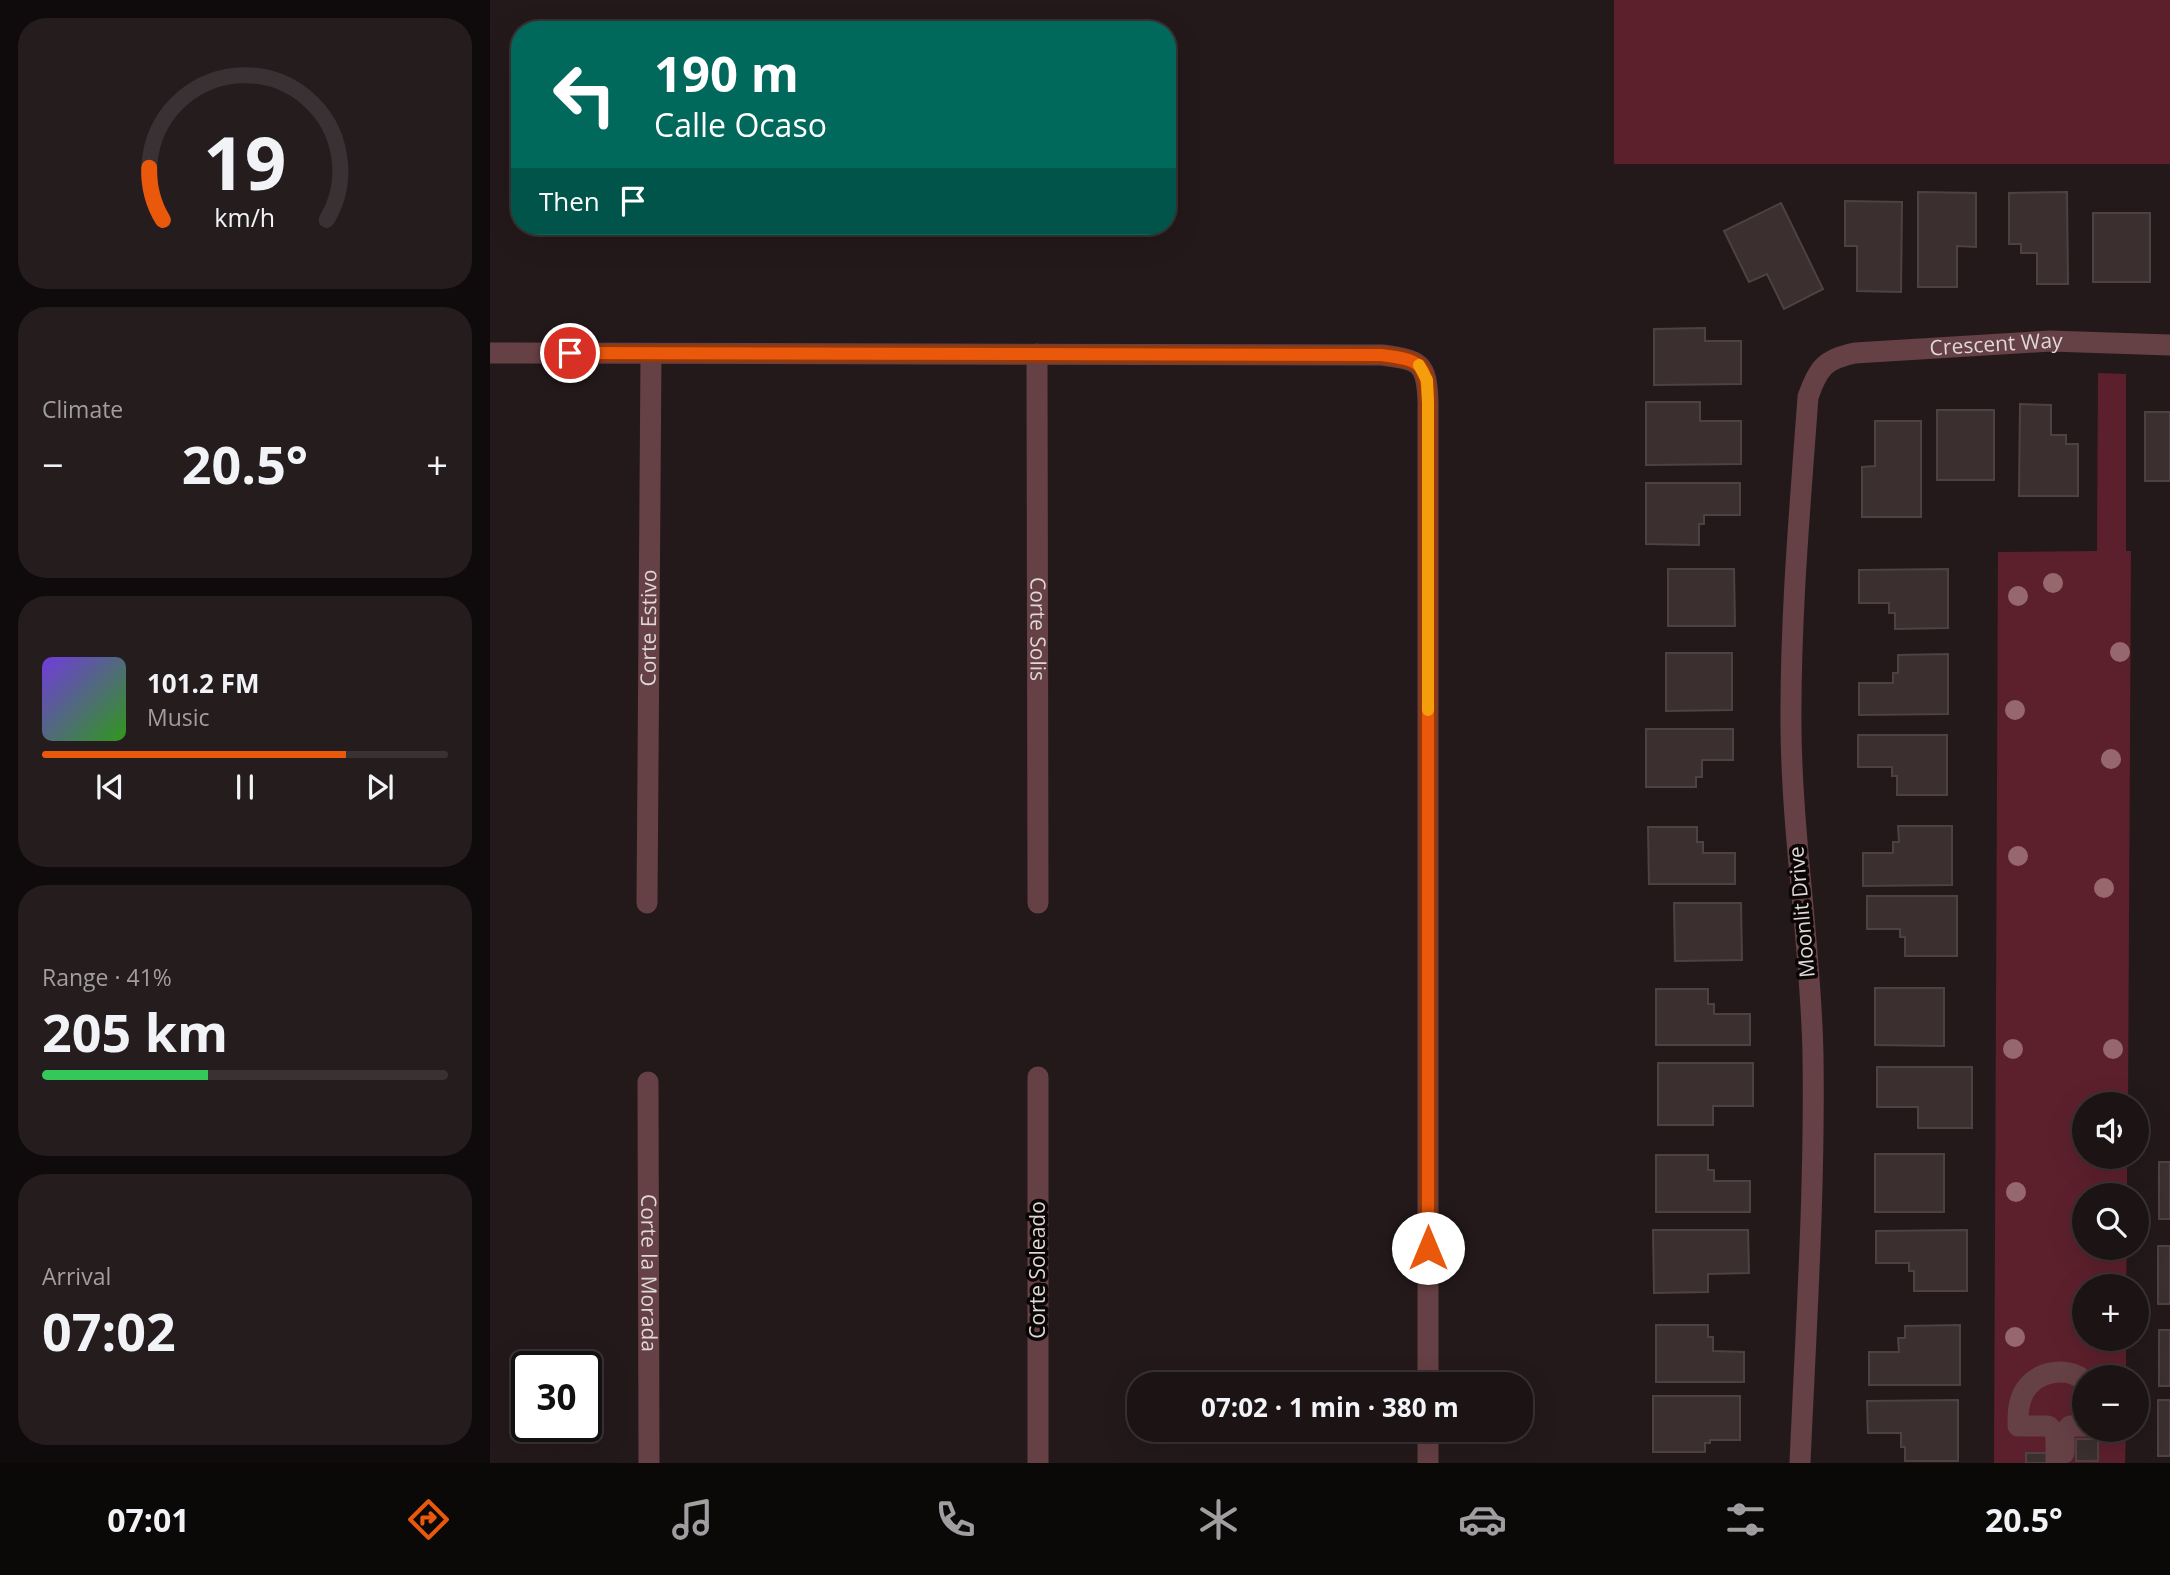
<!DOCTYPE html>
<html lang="en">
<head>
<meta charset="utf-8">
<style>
	body { margin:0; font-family:"Open Sans",sans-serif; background:#241c1d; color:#f1f3f6; height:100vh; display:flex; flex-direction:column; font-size:26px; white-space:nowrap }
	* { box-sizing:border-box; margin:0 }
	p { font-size:23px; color:#a09ea0 }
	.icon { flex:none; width:38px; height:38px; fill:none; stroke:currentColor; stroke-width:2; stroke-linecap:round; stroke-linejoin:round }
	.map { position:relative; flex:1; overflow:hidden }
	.panel { display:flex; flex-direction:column; gap:18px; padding:18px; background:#0f0a0b; width:490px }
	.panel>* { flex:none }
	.banner { position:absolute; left:21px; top:21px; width:665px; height:214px; border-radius:28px; box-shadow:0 7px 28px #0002,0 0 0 2px #393234; background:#00695c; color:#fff; overflow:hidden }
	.fabs { position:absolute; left:1582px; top:1092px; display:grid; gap:14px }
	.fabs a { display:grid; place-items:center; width:77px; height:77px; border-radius:50%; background:#1b1314; box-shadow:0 7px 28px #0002,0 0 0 2px #393234; font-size:35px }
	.speed { position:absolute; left:21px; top:1351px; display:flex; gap:14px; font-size:35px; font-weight:700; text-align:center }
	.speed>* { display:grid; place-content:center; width:91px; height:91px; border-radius:50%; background:#1b1314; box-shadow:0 7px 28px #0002,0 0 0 2px #393234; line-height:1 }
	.speed .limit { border:4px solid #111; border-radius:10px; background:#fff; color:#111 }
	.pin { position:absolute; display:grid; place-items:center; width:60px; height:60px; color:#fff; margin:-30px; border:4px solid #fff; border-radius:50%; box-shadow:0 2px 7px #0007 }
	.me { position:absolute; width:77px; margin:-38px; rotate:0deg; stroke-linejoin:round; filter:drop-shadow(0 0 5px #0008) }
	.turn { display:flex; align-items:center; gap:24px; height:147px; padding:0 28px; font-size:32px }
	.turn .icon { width:91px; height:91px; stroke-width:2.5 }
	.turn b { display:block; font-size:49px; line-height:60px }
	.then { display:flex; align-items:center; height:66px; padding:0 28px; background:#0003; gap:14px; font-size:26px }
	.big { font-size:52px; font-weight:700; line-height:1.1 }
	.panel .card { flex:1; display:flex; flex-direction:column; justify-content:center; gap:10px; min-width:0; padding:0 24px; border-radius:28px; background:#241c1d }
	.panel .dial { align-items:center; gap:0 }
	.dial svg { height:182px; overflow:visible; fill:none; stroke:#393234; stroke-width:7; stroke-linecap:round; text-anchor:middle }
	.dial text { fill:#f1f3f6; stroke:none }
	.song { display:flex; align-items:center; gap:21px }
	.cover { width:84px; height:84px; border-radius:10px; background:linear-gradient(135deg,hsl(260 70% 55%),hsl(110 70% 35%)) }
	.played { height:7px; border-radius:4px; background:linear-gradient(90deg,#ea580c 75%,#393234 75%) }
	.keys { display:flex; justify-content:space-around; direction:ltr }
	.heat { display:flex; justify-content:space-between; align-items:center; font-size:38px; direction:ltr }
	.charge { height:10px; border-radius:5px; background:linear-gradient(90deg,#34c759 41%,#393234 0) }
	.trip { position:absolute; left:637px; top:1372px; width:406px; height:70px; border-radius:28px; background:#1b1314; box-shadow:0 7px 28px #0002,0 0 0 2px #393234; font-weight:700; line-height:70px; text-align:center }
	.dock { display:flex; height:112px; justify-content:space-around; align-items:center; background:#0b0808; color:#a09ea0 }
	.dock .icon { width:49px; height:49px }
	.dock .current { color:#ea580c }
	.dock b { font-size:32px; color:#f1f3f6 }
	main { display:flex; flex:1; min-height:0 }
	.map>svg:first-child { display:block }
	.green { fill:#5c202c }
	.building { fill:#3b2f30; stroke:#4e4142; stroke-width:2 }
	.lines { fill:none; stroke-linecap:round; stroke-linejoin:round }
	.minor { stroke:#654044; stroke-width:21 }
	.tree { fill:#96686d }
	.route-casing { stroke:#983908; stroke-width:18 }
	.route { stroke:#ea580c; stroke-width:12 }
	.slow { stroke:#f59e0b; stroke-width:12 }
	.labels { text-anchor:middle; stroke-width:7; stroke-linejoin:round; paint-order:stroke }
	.street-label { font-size:21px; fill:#dfd7d8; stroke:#0a0606 }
</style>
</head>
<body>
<main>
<section class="panel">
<div class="card dial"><svg viewBox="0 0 100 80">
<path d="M14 69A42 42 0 1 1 86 69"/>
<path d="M14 69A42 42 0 0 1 8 46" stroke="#ea580c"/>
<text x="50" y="56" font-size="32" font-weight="700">19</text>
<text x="50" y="72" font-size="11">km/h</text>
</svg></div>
<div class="card"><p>Climate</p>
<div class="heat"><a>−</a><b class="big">20.5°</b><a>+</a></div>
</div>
<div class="card">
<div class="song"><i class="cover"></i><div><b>101.2 FM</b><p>Music</p></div></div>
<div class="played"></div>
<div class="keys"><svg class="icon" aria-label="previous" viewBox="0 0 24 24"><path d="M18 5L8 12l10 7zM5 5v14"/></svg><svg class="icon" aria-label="pause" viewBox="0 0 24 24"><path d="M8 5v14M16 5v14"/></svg><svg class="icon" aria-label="next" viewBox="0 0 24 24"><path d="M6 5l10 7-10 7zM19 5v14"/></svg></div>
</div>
<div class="card"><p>Range · 41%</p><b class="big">205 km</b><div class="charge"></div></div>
<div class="card"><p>Arrival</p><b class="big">07:02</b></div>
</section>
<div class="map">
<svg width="1680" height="1463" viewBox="0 0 1680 1463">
	<rect width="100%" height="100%" fill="#24191a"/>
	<g class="green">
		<rect x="1124" y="0" width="556" height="164"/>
		<path d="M1608,373L1636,374V551H1641L1638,1104H1594V1157H1637V1195H1594V1248H1637L1636,1286H1594V1339H1636V1377H1594V1430H1636L1635,1463H1504L1508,552L1607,551Z"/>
	</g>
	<g class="building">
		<path d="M1428,192L1486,193V247L1467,246V287H1428Z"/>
		<path d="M1577,192L1578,284H1547V253H1531V244H1519V193Z"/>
		<path d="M1355,201L1412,202L1411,292L1367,291V246H1355Z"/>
		<path d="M1291,203L1333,289L1294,309L1277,274L1259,282L1234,231Z"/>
		<rect x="1603" y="213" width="57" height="69"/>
		<path d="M1215,328V341H1251V384L1164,385V329Z"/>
		<path d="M1156,402H1210V421H1251V464L1156,465Z"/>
		<path d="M1530,404L1561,405V435H1576V444H1588V496H1529Z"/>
		<rect x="1447" y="410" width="57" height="70"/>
		<rect x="1655" y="412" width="25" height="69"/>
		<path d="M1385,421H1431V517H1372V467L1385,466Z"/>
		<path d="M1156,483H1250V515H1214V524H1209V545L1156,544Z"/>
		<path d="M1178,569H1244L1245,626H1178Z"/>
		<path d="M1458,569V628L1405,629V613H1399V603H1369V570Z"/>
		<path d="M1176,653H1242V710L1176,711Z"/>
		<path d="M1458,654V714L1369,715V683H1403V673H1408V655Z"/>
		<path d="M1156,729H1243V760H1212V777H1206V787H1156Z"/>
		<path d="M1368,735H1457V795H1407V776H1402V767H1368Z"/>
		<path d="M1408,826H1462V885L1373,886V853H1403V842H1409Z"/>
		<path d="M1158,827H1207V842H1213V853H1245V884H1159Z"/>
		<path d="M1377,896H1467V956H1415V937H1410V929H1377Z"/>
		<path d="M1184,903H1251L1252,960L1185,961Z"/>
		<path d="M1385,988H1454V1046L1385,1045Z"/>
		<path d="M1166,989H1218V1004H1224V1014H1260V1045H1166Z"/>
		<path d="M1168,1063H1263V1106H1223V1125H1168Z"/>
		<path d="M1387,1067H1482V1128H1428V1107H1387Z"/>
		<rect x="1385" y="1154" width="69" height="58"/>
		<path d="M1166,1155H1218V1170H1224V1181H1260V1212H1166Z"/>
		<rect x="1669" y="1162" width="11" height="57"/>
		<path d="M1163,1230H1258L1259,1273L1218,1274V1292L1164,1293Z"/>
		<path d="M1477,1230V1291H1424V1271H1419V1263H1386V1231Z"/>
		<rect x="1668" y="1246" width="12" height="58"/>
		<path d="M1166,1325H1218V1337H1223V1351L1254,1352V1382H1166Z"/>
		<path d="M1470,1325V1385H1379V1352H1409L1408,1338H1415V1326Z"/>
		<rect x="1669" y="1330" width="11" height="56"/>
		<path d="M1163,1396H1250V1440H1220V1443H1215V1452H1163Z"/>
		<path d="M1468,1400V1461H1415V1447H1411V1433H1378L1377,1401Z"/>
		<rect x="1668" y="1400" width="12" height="56"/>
		<rect x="1586" y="1439" width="22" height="22"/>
		<rect x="1536" y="1453" width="22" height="10"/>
	</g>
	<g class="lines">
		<g class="minor">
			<path d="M0,353L892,355C930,360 937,362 938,403V1384"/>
			<path id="s1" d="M547,354L548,903"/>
			<path id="s2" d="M157,903L161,354"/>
			<path d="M548,1077V1463"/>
			<path id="s3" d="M158,1082L159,1463"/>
			<path d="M1574,1453V1433L1580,1426H1594"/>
			<path d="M938,1463V1430"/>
			<path id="s4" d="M1310,1463C1316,1327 1325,1191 1323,1055C1321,946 1302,838 1301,729C1300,618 1310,507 1318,397C1328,368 1335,359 1365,353L1560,341L1680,345"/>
			<path d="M1566,1463V1433L1558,1426H1528C1528,1414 1528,1403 1534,1392C1546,1371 1576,1366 1594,1380"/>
		</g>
	</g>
	<g class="tree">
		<circle cx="1563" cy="583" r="10"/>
		<circle cx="1528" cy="596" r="10"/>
		<circle cx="1630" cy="652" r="10"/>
		<circle cx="1525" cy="710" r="10"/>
		<circle cx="1621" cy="759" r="10"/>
		<circle cx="1528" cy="856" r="10"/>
		<circle cx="1614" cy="888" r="10"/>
		<circle cx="1523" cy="1049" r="10"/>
		<circle cx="1623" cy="1049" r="10"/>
		<circle cx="1526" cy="1192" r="10"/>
		<circle cx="1525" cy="1337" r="10"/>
	</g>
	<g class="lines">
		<defs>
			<path id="route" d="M80,353L891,355C930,360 937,362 938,403V1248"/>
		</defs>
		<use href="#route" class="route-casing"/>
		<use href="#route" class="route"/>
		<path class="slow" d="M929,365L937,380L938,403V710"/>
	</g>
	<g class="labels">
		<g class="street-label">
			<text dy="7" stroke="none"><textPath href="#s4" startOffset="1278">Crescent Way</textPath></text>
			<text dy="7" stroke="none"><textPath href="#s2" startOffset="275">Corte Estivo</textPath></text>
			<text dy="7" stroke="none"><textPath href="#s1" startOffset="275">Corte Solis</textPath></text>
			<text transform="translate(1312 912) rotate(-95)" y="7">Moonlit Drive</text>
			<text transform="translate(548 1270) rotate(-90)" y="7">Corte Soleado</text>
			<text dy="7" stroke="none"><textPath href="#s3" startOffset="191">Corte la Morada</textPath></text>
		</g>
	</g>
</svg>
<div class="fabs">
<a><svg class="icon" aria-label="sound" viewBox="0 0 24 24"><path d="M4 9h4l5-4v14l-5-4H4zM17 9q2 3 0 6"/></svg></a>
<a><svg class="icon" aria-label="search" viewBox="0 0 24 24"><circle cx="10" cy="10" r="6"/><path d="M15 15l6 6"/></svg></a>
<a>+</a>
<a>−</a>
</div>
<div class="speed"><div class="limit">30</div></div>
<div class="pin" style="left:80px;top:353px;background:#d93025"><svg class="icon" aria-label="arrive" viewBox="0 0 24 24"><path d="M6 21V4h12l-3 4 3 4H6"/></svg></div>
<svg class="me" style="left:938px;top:1248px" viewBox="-20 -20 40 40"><circle r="19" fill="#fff"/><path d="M0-13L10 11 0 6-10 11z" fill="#ea580c"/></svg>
<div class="trip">07:02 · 1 min · 380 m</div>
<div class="banner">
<div class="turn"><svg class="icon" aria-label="left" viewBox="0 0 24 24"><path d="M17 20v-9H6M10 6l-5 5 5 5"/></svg><div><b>190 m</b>Calle Ocaso</div></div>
<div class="then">Then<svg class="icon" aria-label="arrive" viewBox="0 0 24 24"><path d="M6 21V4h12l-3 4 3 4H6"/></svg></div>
</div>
</div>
</main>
<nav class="dock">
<b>07:01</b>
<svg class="icon current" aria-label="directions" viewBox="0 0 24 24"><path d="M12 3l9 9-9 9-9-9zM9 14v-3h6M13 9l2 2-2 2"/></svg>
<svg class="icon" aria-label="music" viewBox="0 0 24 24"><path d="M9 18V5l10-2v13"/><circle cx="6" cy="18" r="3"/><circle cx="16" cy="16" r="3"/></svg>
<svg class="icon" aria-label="phone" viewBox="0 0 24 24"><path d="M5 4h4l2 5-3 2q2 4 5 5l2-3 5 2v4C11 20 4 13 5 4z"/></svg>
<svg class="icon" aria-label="climate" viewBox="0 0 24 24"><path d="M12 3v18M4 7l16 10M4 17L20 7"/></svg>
<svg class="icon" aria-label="car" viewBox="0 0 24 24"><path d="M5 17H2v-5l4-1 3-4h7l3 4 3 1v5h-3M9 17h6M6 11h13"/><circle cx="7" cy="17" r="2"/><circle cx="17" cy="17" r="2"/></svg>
<svg class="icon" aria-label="filters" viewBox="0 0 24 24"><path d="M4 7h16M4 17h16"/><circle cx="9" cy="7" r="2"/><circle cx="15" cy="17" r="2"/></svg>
<b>20.5°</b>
</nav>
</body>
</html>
